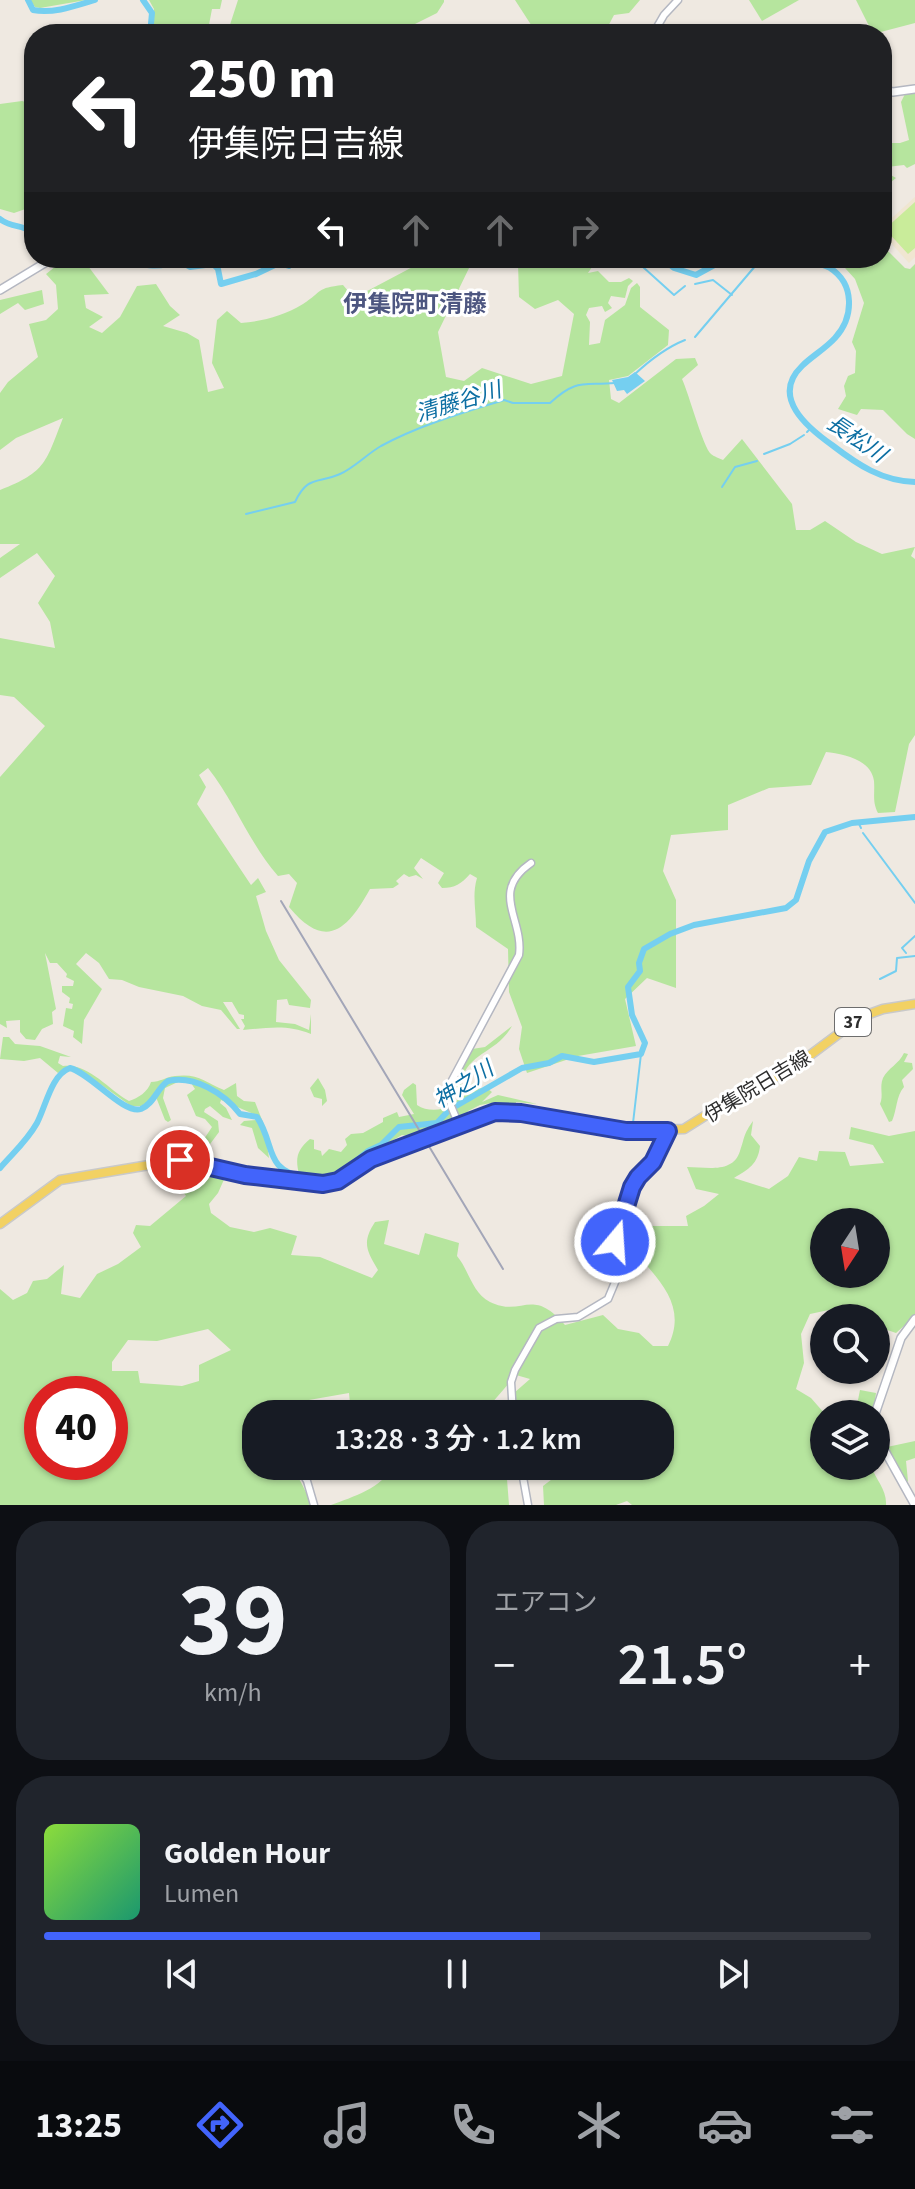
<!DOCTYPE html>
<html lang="ja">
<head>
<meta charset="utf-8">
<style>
	body { margin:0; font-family:"Source Sans 3","Noto Sans JP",sans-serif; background:#20242c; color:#f1f3f6; height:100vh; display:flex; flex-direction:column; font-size:30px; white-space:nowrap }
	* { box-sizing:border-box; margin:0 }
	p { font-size:26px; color:#9ea1a6 }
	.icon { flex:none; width:44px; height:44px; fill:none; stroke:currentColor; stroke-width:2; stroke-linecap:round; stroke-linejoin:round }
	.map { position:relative; height:1505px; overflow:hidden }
	.details { display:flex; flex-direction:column; gap:16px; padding:16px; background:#0d0f14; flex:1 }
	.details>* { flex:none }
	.guide { position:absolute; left:24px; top:24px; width:868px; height:244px; border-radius:32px; box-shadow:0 2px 6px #0004; background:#202124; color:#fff; overflow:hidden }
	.needle { width:52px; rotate:192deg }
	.fabs { position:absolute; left:810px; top:1208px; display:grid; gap:16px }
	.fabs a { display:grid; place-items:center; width:80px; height:80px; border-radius:50%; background:#171b24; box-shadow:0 2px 6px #0004; font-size:40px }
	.speed { position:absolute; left:24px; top:1376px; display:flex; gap:16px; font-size:40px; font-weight:700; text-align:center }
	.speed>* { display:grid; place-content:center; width:104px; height:104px; border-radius:50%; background:#171b24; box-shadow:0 2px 6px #0004; line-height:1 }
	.speed .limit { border:12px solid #d22; background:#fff; color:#111 }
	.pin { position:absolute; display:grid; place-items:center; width:68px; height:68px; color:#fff; margin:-34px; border:4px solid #fff; border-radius:50%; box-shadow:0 2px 8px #0007 }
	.me { position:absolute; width:88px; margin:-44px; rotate:18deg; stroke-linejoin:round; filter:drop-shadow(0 0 6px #0008) }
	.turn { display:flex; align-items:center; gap:28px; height:168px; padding:0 32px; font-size:36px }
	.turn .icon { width:104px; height:104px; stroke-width:2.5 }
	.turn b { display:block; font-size:56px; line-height:68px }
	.lanes { display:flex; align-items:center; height:76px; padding:0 32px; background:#0003; justify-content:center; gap:40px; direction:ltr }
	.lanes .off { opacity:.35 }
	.big { font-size:60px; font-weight:600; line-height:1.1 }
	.details .card { flex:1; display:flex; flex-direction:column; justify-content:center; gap:12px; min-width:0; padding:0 28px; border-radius:32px; background:#20242c }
	.details .dial { align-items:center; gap:0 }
	.dial b { font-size:104px; line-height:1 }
	.song { display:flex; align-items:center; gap:24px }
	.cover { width:96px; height:96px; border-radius:12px; background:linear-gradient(135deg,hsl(90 70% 55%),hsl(160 70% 35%)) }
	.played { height:8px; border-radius:4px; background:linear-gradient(90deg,#4264fb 60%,#363941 60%) }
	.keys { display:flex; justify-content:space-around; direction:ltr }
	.heat { display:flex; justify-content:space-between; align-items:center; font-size:44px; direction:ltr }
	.details .tiles { flex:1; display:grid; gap:16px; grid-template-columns:1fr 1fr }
	.card:last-child { grid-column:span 2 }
	.trip { position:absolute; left:242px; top:1400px; width:432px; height:80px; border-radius:32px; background:#171b24; box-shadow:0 2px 6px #0004; font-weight:600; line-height:80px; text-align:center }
	.menu { display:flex; height:128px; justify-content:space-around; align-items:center; background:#090b0e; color:#9ea1a6 }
	.menu .icon { width:56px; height:56px }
	.menu .on { color:#4264fb }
	.menu b { font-size:36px; color:#f1f3f6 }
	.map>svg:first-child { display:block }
	.education { fill:#f0e6d1 }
	.green { fill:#b6e59e; fill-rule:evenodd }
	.pitch { fill:#c9ec9a }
	.water { fill:#75cff0 }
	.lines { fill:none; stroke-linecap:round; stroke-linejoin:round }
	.stream { stroke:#75cff0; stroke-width:2 }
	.river { stroke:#75cff0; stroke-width:6 }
	.tertiary-casing { stroke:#b4b7c1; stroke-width:9 }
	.secondary-casing { stroke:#b4b7c1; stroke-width:10 }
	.primary-casing { stroke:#c9c9c9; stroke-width:11 }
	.tertiary { stroke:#fff; stroke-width:6 }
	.secondary { stroke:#fff; stroke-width:7 }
	.primary { stroke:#f2d163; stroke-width:8 }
	.rail { stroke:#a3a6b8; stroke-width:2 }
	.route-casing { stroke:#2b41a3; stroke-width:20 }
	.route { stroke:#4264fb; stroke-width:14 }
	.labels { text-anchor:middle; stroke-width:6; stroke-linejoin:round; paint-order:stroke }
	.shield { fill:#fff; stroke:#6d6d6d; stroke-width:2 }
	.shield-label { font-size:18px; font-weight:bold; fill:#2e2e2e }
	.street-label { font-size:20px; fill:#2e2e2e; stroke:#fff }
	.water-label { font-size:22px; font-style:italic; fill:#0d6fa3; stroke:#fff }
	.quarter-label { font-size:24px; font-weight:bold; fill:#4d5680; stroke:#fff }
</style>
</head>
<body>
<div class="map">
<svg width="915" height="1505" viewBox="0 0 915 1505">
	<rect width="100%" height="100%" fill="#efe9e1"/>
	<path class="education" d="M915,197V257L909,263L882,233V227Z"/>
	<g class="green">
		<path d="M30,0H86L40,8L35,7Z"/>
		<path d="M149,0H222L220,9H212L208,30L204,31L195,25L183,28L182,34H153L154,9Z"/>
		<path d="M238,0H444V2L437,13L413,25V30L403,28L394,34L376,30L372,33L362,27L356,34H227Z"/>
		<path d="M515,0H640L629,13L614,15L604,34H537Z"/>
		<path d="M749,0H799L762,21Z"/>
		<path d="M856,0H915V23L873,34Z"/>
		<path d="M915,92V164L907,168L904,165L887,167L889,174L896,178L891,182L882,175V100L884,133L892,143H900L909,140L901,102L905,94Z"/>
		<path d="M22,101L34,104V206L14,213L0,209V104Z"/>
		<path d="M882,245L905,268L910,269L915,264V439L907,434L883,410L861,409L857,415L838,409L846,396L844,386L848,376L855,373L856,351L852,342L864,303L855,279L836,258H882Z"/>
		<path d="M437,258H496L471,264L438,332L446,377L464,381L482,368L531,384L562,376L574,314L558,300L535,309L519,297L518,263L549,262L550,258H577L587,264L591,262L594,264L588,273L598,271L609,282H621L629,278L633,281L628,286L625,298L611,296L608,303L612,308L605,312L602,306L589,308L586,315L590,322L589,345L600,343L605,320L625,305L631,288L637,283L640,287V307L669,330L668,345L628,376L609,380L611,399L619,403L676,359L695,358L698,365L682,379C689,394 703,447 711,454C713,456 721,459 723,460L742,439L792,504L796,530H810L825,521L856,542L882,554L915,547L911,556L915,559V735L909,744L895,812L878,813C872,801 875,794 874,781C871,759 843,754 826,752L811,785L769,788L728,805V830L671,835L663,871L676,900V988L647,978L625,999L636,1046L578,1056L527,1073L519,1049L522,1027L509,992L508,949L476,927C476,909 472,895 477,878L470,874C461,884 455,888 442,888L438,883L444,873L421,858L414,868L423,879L416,875L409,877L404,874L396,881L399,884L393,888L370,889C348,929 326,952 289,907L297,883L289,874L278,876C249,843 235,802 208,768L199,775L206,787L197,804L251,885L258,878L266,892L256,896L266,931L279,960L311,1000L310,1008L289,1005L287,999L277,1000L276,1022L295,1024L309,1030L311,1014V1034C287,1024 268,1028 243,1030L245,1026L241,1019H244V1015L239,1014L232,1002H223L240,1029H237L221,1010L202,1006L183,996L139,987L122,980L109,979L99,963L86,953L76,964L102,989L84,1020L82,1044L73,1037L74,1031L63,1026L66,1008L72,1009L73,1004L69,1003L70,998L62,992V986H73L74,981L66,977L67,974L57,963H50L45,953L56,1009L52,1012L53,1024L42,1029L35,1040L26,1039L20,1032V1020L6,1021L7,1028L0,1024V777L45,726L14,697L0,695V638L55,648L50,622L38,603L55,576L37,553L0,578V558L20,544H0V490C47,472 46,461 63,418L16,438L0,450V393L8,382L38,357L29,324L46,320L58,309L56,285L46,274L61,262H85L109,294L84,295L86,308L103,317L89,327L102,333L120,317L137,286L156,284L170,306L180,315L163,326L187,333L199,340L208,392L224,388L212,363L217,320L227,311L241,323C264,321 283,316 303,304C323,291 316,288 343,285L354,298L422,262Z"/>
		<path d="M42,290L44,304L25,310L18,303L0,314V300Z"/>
		<path d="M512,1026C495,1055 470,1050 460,1083L465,1088L477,1081L483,1092L488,1089L492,1092L482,1102L498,1095L537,1104L516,1102L515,1109L505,1108L497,1102L480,1105L468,1111L467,1114L450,1119L441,1129L412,1137L402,1135L390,1142L391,1146L334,1175L326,1177L299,1174C295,1158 297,1150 310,1139L314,1140V1149L321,1151L322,1156L329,1149L341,1152L347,1145L345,1139L351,1134L363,1133L383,1122V1118L397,1112L399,1117L414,1114L402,1095L404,1090L413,1083L416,1085L417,1105C432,1115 455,1109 463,1092L454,1086L455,1082L472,1049L485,1047Z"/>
		<path d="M3,1037H9L15,1044L40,1046L71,1057L60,1056L58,1063L63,1066C89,1063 107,1089 129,1101C138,1098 148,1092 151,1082C160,1082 166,1077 175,1076C198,1073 205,1082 224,1090L236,1083L237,1096L244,1101L255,1102L264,1125L269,1158L258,1148L252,1128L240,1125L244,1121L257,1120L256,1115L221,1100L220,1103L226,1108L232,1120L223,1117L210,1106L205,1109L204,1112L218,1121L219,1132L199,1159L193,1157L186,1143L200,1145L212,1127L205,1119L196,1116L187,1095L195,1089L191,1083L180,1081L165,1088L163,1098L171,1120L168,1122L165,1120L156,1097L141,1106H131L79,1069L65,1068L58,1073L40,1058L24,1061L0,1059Z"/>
		<path d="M904,1053L908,1054L904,1062L912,1063L913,1069L902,1080L904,1087C896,1096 897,1110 892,1121L889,1122L880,1104C884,1095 879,1088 883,1078C888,1068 899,1064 904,1053Z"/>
		<path d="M318,1078L325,1090L327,1101L322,1106V1099L314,1097L310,1088Z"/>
		<path d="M753,1121L751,1135L760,1146C758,1164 749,1169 734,1178L769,1189L788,1176L799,1157L817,1161L819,1151L845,1152L850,1166L884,1163L873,1145L849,1139L851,1127L889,1136L915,1131V1316L896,1333L876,1326V1318H855L838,1308L810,1314L801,1334L804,1363L796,1389L811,1398L825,1414L824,1466H871C876,1480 887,1490 886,1505H632L627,1501L616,1505H544L543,1486L560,1473L561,1466H660V1414H518L514,1393L530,1379L516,1375L491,1404L501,1414H351L349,1393L286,1404L256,1414L254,1416L256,1466C265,1466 275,1465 283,1466C302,1469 302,1496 317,1505H0V1289L13,1300L27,1293L33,1281L47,1279L64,1265L61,1294L80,1298L97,1274L118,1264L141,1247L133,1233L136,1225L150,1226L186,1196L170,1172L182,1173L188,1165L226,1175L218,1193L209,1204L211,1213L230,1227L254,1232L270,1228L297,1236L291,1255L320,1257L372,1278L378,1270C366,1250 362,1242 375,1222L389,1220L384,1244L419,1255L425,1233L459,1243L457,1256C469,1270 472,1293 490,1302C523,1318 531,1286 565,1325L603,1315L618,1329L639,1333L653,1346H668C684,1314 669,1291 648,1267L647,1250L639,1234L648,1226H688L686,1216L704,1206L719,1194L696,1189L687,1167C706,1167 733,1174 740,1151C745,1137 743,1135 753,1121ZM824,1222H876V1274H824ZM208,1329L231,1350L199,1365V1381L182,1386L140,1383L138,1371H112V1362L128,1340L157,1341ZM42,1394H110V1462H42Z"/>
		<path d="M860,1390L876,1393L873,1414H848L856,1410Z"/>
		<path d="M915,1441V1458L906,1461L908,1481L906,1483L887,1447Z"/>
		<path d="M392,1466H506L509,1505H331C352,1497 383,1488 392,1466Z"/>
	</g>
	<path class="pitch" d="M915,202V248L908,254L885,229Z"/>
	<path class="water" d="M635,372L645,381L627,394L624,390L617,391L612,380L628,377Z"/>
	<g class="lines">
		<g class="stream">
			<path d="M145,0V1"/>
			<path d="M633,258L674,295L685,286"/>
			<path d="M695,284L713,280L732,295"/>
			<path d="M695,337L762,258"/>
			<path d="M635,374C650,360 665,348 685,340"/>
			<path d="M807,432L810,429"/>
			<path d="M764,454L790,444L804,435"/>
			<path d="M722,487L735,467L757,461"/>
			<path d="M246,514L295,502C308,475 317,484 340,474C354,468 367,454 381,446C420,425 462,413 504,400L513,403H550C577,378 583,386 615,383"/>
			<path d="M858,822L861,828"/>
			<path d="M863,833L915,903"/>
			<path d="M906,953L902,948L915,936"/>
			<path d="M880,979L896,971L897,958L915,956"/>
			<path d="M633,1123L641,1054"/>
		</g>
		<g class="river">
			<path d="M28,0L33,10C53,14 75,6 95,0"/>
			<path d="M143,0L152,13L150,34"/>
			<path d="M0,219C10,227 21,225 31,231L34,229"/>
			<path d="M120,258C140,265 159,270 178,260L190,267L213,264L218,269L221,284L256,274L279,263L289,266L292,258"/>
			<path d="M662,258L674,268L696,275L727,258"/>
			<path d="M801,258C810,261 821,263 830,268C855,284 854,317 835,338C825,349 812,356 802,366C770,397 808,428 832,445C858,465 882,481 915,482"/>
			<path d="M0,1168C13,1153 27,1141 37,1123C46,1106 51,1075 70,1068C90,1073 124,1115 141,1109C154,1104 157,1088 168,1081C194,1075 224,1093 240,1114L257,1117C276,1146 263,1170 306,1178"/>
			<path d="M321,1179L330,1178L344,1171L368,1151L381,1145L399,1127L437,1123L449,1110L522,1068L549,1063L562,1056L594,1062L641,1054L645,1043L632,1015L628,987L640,971L639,963L644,949L670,934L694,925L786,908L796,900L809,861L825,832L852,823L915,817"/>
		</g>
		<defs>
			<g id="tertiary">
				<path d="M653,34L664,15L678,0"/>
				<path d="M459,1125L451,1106L449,1086L519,955C524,919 489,892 531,863"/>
				<path d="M513,1414L511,1382L515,1370L539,1328L556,1319L578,1317L608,1299L618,1275L615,1239L632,1187L638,1177L653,1162L668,1131"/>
				<path d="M298,1466L307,1481L314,1505"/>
				<path d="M521,1466L528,1505"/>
			</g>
			<g id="secondary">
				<path d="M882,90L893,92L915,89"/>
				<path d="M0,290L53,258"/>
				<path d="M875,1414L901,1338L915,1319"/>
				<path d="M876,1435L915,1505"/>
			</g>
			<path id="primary" d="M0,1224L60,1180L173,1161L194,1162L235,1173L274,1179L331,1183L345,1177L371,1159L495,1112L521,1113L626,1131L684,1129L738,1095L789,1071L861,1017L883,1009L915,1004"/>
		</defs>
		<use href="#tertiary" class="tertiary-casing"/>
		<use href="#secondary" class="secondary-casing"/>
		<use href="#primary" class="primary-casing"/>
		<use href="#tertiary" class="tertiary"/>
		<use href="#secondary" class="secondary"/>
		<use href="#primary" class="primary"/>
		<path class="rail" d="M281,901L503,1269"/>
	</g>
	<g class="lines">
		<defs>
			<path id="route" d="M180,1160L245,1175L323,1184L338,1181L371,1159L495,1112L521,1113L626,1131H668L653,1162L638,1177L632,1187L615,1242"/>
		</defs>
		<use href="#route" class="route-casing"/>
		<use href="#route" class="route"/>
	</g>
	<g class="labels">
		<rect class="shield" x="835" y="1008" width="36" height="28" rx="6"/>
		<g class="shield-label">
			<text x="853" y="1028">37</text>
		</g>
		<g class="street-label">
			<text transform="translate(757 1086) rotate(-31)" y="7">伊集院日吉線</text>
		</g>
		<g class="water-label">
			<text transform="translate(458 401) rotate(-17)" y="8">清藤谷川</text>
			<text transform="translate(857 438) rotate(34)" y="8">長松川</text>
			<text transform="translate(463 1084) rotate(-33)" y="8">神之川</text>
		</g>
		<g class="quarter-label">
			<text x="415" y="312">伊集院町清藤</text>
		</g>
	</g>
</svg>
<div class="fabs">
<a><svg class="needle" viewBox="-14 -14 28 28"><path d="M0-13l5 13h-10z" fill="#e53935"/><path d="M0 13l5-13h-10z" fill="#9ea1a6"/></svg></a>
<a><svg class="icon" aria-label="search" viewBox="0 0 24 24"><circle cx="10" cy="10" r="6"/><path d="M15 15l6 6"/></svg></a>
<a><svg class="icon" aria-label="layers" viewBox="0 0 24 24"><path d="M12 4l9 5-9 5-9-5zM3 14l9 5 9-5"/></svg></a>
</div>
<div class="speed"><div class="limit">40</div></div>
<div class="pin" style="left:180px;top:1160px;background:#d93025"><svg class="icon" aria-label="arrive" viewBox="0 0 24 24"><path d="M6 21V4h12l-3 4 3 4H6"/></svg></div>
<svg class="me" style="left:615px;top:1242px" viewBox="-20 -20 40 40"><circle r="17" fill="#4264fb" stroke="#fff" stroke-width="3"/><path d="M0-11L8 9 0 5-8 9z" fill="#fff"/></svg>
<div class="trip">13:28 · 3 分 · 1.2 km</div>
<div class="guide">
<div class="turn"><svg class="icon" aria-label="left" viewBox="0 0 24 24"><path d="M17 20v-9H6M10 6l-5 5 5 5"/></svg><div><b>250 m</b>伊集院日吉線</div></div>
<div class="lanes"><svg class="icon" aria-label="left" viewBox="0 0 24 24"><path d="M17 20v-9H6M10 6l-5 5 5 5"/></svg><svg class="icon off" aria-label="ahead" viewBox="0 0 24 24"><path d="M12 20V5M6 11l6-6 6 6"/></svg><svg class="icon off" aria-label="ahead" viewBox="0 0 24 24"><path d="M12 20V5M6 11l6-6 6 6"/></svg><svg class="icon off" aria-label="right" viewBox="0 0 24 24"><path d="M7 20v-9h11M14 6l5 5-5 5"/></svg></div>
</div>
</div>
<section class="details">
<div class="tiles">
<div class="card dial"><b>39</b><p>km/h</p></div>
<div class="card"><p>エアコン</p>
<div class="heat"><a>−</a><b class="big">21.5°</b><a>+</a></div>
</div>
<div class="card">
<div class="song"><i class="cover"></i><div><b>Golden Hour</b><p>Lumen</p></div></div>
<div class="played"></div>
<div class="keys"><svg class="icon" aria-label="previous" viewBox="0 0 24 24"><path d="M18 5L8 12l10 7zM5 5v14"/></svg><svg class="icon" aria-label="pause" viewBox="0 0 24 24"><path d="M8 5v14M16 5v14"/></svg><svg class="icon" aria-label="next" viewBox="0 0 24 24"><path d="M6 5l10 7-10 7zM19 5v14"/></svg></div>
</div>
</div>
</section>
<nav class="menu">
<b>13:25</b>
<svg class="icon on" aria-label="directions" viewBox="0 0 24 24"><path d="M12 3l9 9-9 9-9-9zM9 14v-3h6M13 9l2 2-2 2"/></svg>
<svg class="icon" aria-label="music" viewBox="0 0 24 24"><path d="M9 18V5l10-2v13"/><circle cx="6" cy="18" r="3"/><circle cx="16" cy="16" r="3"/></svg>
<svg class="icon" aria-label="phone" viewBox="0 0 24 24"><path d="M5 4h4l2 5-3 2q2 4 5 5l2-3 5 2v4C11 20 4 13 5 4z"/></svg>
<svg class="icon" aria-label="climate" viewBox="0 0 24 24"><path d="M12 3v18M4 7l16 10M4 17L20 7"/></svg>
<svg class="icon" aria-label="car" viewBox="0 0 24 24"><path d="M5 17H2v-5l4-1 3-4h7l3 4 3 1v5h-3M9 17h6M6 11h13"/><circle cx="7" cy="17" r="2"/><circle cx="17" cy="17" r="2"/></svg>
<svg class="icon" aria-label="filters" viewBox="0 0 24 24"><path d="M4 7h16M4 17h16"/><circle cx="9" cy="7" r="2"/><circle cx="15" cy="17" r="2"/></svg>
</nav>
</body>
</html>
